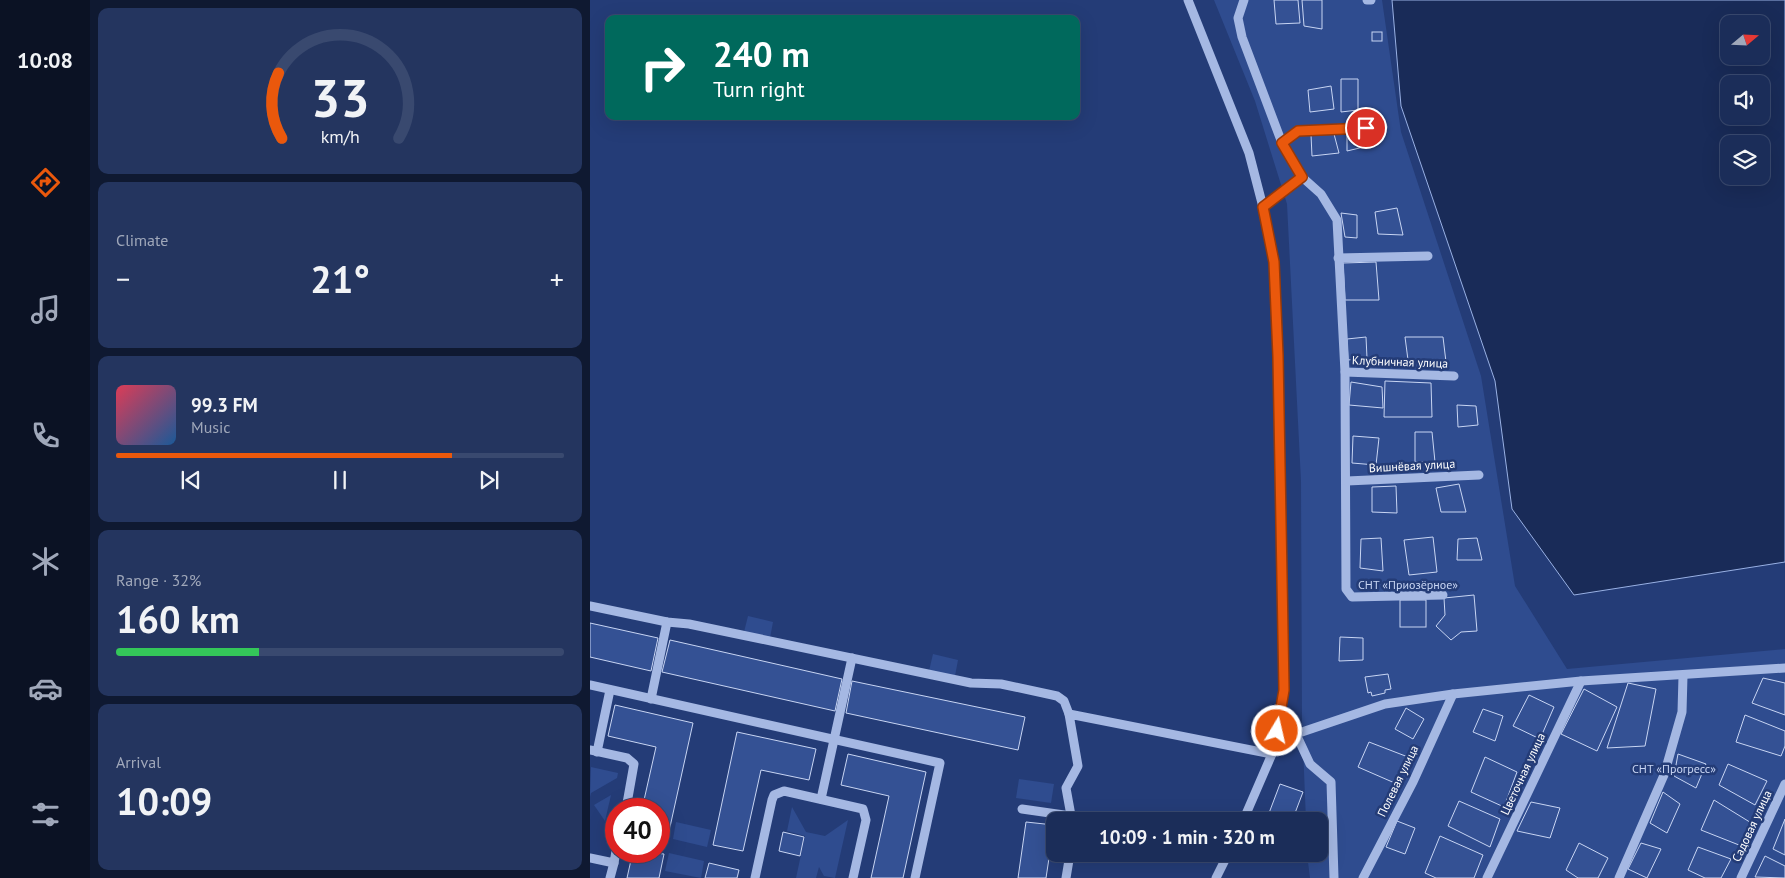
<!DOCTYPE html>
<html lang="en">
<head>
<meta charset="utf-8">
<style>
	body { margin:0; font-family:"PT Sans",sans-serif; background:#24355f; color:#f1f3f6; height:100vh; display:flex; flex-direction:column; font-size:19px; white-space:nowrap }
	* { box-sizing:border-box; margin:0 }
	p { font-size:16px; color:#a0a8ba }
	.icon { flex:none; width:28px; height:28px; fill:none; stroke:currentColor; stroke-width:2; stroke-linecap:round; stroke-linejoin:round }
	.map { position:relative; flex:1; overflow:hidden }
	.drawer { display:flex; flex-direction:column; gap:8px; padding:8px; background:#0f1931; width:500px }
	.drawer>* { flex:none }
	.banner { position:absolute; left:15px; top:15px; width:475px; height:105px; border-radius:10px; box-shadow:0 5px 20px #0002,0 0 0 1px #39496f; background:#00695c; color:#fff; overflow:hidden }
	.needle { width:32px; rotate:71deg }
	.tools { position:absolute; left:1130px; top:15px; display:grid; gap:10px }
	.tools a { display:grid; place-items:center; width:50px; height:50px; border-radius:10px; background:#1b2d59; box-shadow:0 5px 20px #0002,0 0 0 1px #39496f; font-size:25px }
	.speed { position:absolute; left:15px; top:798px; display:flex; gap:10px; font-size:25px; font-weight:700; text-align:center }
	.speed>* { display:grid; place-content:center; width:65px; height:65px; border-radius:50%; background:#1b2d59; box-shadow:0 5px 20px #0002,0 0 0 1px #39496f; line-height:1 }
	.speed .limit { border:8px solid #d22; background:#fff; color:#111 }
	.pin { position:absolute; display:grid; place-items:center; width:42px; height:42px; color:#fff; margin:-21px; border:2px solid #fff; border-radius:50%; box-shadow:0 1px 5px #0007 }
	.me { position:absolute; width:55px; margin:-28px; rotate:9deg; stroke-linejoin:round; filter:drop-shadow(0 0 4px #0008) }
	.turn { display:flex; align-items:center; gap:18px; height:105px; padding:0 25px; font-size:22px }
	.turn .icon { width:65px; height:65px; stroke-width:2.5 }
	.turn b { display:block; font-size:35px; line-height:42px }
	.big { font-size:38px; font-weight:800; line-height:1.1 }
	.drawer .tile { flex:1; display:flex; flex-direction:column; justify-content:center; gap:8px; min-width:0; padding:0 18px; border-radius:10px; background:#24355f }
	.drawer .dial { align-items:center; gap:0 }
	.dial svg { height:130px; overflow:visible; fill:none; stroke:#39496f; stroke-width:7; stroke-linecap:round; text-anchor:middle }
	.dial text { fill:#f1f3f6; stroke:none }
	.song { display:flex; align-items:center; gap:15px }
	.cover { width:60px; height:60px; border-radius:8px; background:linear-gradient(135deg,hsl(350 70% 55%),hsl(210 70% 35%)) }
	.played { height:5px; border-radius:2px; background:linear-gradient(90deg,#ea580c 75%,#39496f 75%) }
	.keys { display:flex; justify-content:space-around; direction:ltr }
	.heat { display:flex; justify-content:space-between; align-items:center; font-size:28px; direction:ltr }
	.charge { height:8px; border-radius:4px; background:linear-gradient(90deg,#34c759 32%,#39496f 0) }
	.trip { position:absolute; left:456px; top:812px; width:282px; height:50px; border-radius:10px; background:#1b2d59; box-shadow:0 5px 20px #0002,0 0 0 1px #39496f; font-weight:800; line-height:50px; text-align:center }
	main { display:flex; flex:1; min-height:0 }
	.tabs { display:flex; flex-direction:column; width:90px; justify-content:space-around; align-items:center; background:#0b1224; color:#a0a8ba }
	.tabs .icon { width:35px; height:35px }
	.tabs .on { color:#ea580c }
	.tabs b { font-size:22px; color:#f1f3f6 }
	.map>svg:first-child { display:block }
	.green { fill:#2f4c8f }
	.water { fill:#192b58; stroke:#99b1e4; fill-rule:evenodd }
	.building { fill:#345194; stroke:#c8d5f3 }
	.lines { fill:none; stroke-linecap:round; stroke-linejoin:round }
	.minor { stroke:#a5b8e3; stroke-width:9 }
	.route-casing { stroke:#983908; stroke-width:12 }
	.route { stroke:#ea580c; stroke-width:9 }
	.labels { text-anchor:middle; stroke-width:5; stroke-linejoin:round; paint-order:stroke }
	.street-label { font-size:12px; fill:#fff; stroke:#243c77 }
	.park-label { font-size:12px; fill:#c8d5f3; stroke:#243c77 }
</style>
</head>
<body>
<main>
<nav class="tabs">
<b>10:08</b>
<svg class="icon on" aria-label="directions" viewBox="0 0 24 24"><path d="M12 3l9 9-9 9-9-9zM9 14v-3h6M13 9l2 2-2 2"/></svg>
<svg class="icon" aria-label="music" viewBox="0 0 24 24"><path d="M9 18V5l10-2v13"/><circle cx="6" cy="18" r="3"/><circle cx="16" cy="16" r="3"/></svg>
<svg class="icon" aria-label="phone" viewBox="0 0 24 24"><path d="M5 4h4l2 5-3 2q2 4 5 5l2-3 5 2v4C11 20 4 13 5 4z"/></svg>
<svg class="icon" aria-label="climate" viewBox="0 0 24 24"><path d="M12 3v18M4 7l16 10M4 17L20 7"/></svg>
<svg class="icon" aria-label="car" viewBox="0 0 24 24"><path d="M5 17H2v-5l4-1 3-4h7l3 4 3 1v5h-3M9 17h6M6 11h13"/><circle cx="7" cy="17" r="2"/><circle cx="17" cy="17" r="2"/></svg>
<svg class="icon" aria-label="filters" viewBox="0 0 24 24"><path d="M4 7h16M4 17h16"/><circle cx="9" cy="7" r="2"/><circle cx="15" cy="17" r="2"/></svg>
</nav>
<section class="drawer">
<div class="tile dial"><svg viewBox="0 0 100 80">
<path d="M14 69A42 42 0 1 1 86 69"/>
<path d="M14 69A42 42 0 0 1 12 29" stroke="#ea580c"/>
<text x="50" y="56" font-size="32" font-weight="700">33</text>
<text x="50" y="72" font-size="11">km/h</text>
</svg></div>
<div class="tile"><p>Climate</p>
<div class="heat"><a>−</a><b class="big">21°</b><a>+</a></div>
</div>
<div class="tile">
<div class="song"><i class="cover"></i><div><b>99.3 FM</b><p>Music</p></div></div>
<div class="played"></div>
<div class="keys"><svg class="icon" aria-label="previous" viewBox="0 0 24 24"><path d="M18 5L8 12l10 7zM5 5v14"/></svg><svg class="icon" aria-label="pause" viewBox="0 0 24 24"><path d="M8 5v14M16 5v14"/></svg><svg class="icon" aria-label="next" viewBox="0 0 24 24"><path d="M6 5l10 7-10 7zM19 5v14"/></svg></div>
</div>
<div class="tile"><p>Range · 32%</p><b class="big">160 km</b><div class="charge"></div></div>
<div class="tile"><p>Arrival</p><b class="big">10:09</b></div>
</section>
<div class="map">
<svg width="1195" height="878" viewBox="0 0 1195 878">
	<rect width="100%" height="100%" fill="#243c77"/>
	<g class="green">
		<path d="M624,0H792L811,132L891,376L925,586L977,669L1195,649V878H720L717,854H730V821H716L712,721L711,481L697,204L665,101Z"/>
		<path d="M158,616L183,622L180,638L154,632Z"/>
		<path d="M343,654L368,660L365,676L339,671Z"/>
		<path d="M1,767L28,773L27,778L1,793L0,797Z"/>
		<path d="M429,779L464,784L461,803L426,798Z"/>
		<path d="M21,795L15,821L4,805Z"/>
		<path d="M202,807L216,832L235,836L258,820L245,878L234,876L229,867L226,878H206L215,836L197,831Z"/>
		<path d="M86,822L121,830L117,847L83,839Z"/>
		<path d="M79,853L114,861L111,878L75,871Z"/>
	</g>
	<path class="water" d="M802,0H1195V562L984,595L922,509L905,381L811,106ZM1139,24H1171V56H1139ZM1139,84H1171V116H1139ZM1139,144H1171V176H1139Z"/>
	<g class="building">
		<path d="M684,0H708L710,23L686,24Z"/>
		<path d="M712,0H732V29L714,26Z"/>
		<rect x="782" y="32" width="10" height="9"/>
		<path d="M751,79H768V110L751,112Z"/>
		<path d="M741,86L744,109L720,112L718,90Z"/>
		<path d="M744,134L749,153L722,156L721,135Z"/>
		<path d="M783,134L782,145L757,151V135Z"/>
		<path d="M807,208L813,235L788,234L785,212Z"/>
		<path d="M751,213L767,215V238L755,237Z"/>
		<path d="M786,262L789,300H755L753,263Z"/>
		<path d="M776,337L777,358L758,360L757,339Z"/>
		<path d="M815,337H853L856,362L818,360Z"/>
		<path d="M795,381L841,383L842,417H794Z"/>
		<path d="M761,382L792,387L793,408L759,405Z"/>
		<path d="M867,405L886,406L888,425L868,427Z"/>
		<path d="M825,432H842L845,462H825Z"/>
		<path d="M763,436L789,438L786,465L762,463Z"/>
		<path d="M869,484L876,512H851L846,488Z"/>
		<path d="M806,486L807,513L782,512V487Z"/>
		<path d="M843,537L847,572L819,575L814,540Z"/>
		<path d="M791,538L793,571L770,568L771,539Z"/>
		<path d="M887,538L892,560H867L868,539Z"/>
		<path d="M884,595L887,631L871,632L861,640L846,626L855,615L854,598Z"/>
		<rect x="810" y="600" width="26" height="27"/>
		<path d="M0,623L68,638L61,671L0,657Z"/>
		<path d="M750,637L773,638V660L749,661Z"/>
		<path d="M80,640L252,679L245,711L72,672Z"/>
		<path d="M798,674L801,689L795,690V693L782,696L781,692L778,693L775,677Z"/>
		<path d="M1173,678L1195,683V715L1162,703Z"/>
		<path d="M262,681L435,717L428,750L256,713Z"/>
		<path d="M1038,683L1066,689L1055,746L1017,748Z"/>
		<path d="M994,689L1027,707L1007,751L971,734Z"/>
		<path d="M939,695L964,707L950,739L923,726Z"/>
		<path d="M25,705L103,723L78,836L69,834V809H52L66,747L18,736Z"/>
		<path d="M816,708L834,719L823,739L805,729Z"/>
		<path d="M893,709L913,716L905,741L883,732Z"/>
		<path d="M1155,715L1195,731V746L1191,756L1146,742Z"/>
		<path d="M147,732L226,749L219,780L171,770L153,851L123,845Z"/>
		<path d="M779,742L818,757L807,784L768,767Z"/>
		<path d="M258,754L336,772L313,878H281L299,796L251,785Z"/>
		<path d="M1088,754L1116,764L1106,788L1084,776Z"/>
		<path d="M895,757L927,772L914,807L881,792Z"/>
		<path d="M1138,764L1177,781L1165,805L1129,785Z"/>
		<path d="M690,784L713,792L702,821H676Z"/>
		<path d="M1073,792L1090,804L1077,833L1060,823Z"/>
		<path d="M1124,800L1163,824L1149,845L1111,830Z"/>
		<path d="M869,801L910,819L900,847L858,826Z"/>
		<path d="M941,802L970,808L960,838L927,831Z"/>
		<path d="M1195,819V855L1183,849Z"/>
		<path d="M807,821L825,828L815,854L796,847Z"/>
		<path d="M436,822L464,825L456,878H428Z"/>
		<path d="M193,832L214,837L210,856L189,851Z"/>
		<path d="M850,836L893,855L884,878H846L835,873Z"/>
		<path d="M989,843L1018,858L1008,878H988L976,870Z"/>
		<path d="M1051,843L1071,849L1057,878L1038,869Z"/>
		<path d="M1108,847L1141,859L1131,878H1115L1098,870Z"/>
		<path d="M43,851L74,854L69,878H37Z"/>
		<path d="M1175,856L1195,866V878L1165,877Z"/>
		<path d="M119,863L149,870L147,878H115Z"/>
	</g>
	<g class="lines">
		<g class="minor">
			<path d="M598,0L659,153L673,207L684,262L688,356L694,690L682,754L653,821"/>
			<path d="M654,0L648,18L652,37L692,143L712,177L731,194L747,220L755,372L756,589L762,597L853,595"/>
			<path d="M777,0H781"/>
			<path d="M692,143L708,131L793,127"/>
			<path d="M673,207L712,177"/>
			<path d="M748,258L838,256"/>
			<path d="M755,372L864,376"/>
			<path d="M757,481L889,475"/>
			<path d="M0,606L77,622L99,624L381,683L411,684L467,696L474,701L479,714"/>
			<path d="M0,685L350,763L325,878"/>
			<path d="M61,699L77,622"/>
			<path d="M687,731L706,734L795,704L863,694L991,681L1195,668"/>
			<path d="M706,734L720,764L741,782L744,878"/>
			<path d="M0,750L37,758L44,764L36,809"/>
			<path d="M7,752L20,690"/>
			<path d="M231,799L262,658"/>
			<path d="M432,809L481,816"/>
			<path d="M482,821L476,788L488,766L479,714L682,754"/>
			<path d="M0,858L24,863L26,851"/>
			<path d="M20,878L24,863"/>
			<path d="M165,878L182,800L184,795L194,791L273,809L276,820L263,878"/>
			<path d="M476,878L480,854"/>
			<path d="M626,878L638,854"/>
			<path d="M773,878L823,782L863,694"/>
			<path d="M897,878L991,681"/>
			<path d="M1029,878L1074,775L1092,712L1093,676"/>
			<path d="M1151,878L1195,784"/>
		</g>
	</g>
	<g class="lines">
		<defs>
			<path id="route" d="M687,731L694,690L688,356L684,262L673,207L712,177L692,143L708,131L776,128"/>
		</defs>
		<use href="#route" class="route-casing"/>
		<use href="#route" class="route"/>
	</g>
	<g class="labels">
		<g class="street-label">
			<text transform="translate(810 362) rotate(2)" y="4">Клубничная улица</text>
			<text transform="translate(822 466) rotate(-3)" y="4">Вишнёвая улица</text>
			<text transform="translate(933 774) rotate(-65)" y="4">Цветочная улица</text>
			<text transform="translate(808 781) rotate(-64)" y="4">Полевая улица</text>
			<text transform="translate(1162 826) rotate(-65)" y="4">Садовая улица</text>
		</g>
		<g class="park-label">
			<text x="818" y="589">СНТ «Приозёрное»</text>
			<text x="1084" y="773">СНТ «Прогресс»</text>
		</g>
	</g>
</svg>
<div class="tools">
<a><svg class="needle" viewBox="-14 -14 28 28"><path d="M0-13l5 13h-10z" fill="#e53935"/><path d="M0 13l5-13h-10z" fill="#a0a8ba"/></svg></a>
<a><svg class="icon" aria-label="sound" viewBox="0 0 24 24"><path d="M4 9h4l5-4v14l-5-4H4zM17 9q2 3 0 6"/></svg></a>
<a><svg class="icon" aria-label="layers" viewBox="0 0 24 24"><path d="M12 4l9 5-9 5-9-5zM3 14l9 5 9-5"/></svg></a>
</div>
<div class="speed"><div class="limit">40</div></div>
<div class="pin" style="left:776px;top:128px;background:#d93025"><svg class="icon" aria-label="arrive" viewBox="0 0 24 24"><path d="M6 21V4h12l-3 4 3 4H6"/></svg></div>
<svg class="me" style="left:687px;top:731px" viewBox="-20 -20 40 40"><circle r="17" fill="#ea580c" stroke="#fff" stroke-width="3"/><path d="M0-11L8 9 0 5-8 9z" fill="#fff"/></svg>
<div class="trip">10:09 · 1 min · 320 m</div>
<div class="banner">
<div class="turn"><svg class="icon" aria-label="right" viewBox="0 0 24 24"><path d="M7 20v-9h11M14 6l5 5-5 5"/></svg><div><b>240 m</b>Turn right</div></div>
</div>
</div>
</main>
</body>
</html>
